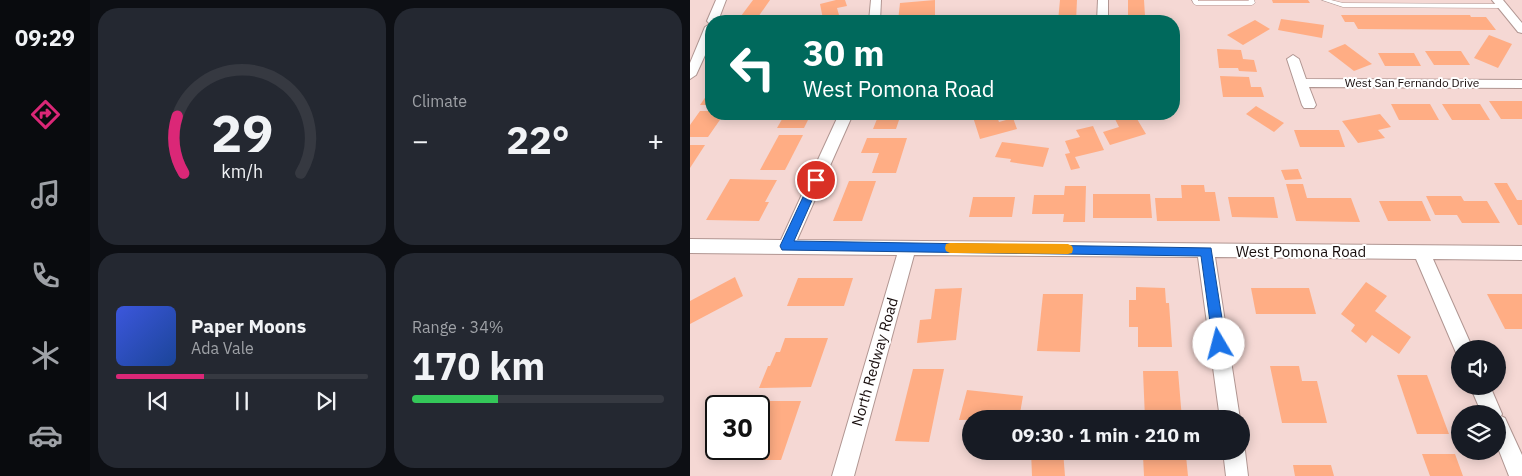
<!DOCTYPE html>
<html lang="en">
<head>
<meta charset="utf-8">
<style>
	body { margin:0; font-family:"IBM Plex Sans",sans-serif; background:#242831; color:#f1f3f6; height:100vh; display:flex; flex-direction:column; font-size:19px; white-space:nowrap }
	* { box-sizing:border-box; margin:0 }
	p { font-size:16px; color:#9ea1a6 }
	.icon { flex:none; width:28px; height:28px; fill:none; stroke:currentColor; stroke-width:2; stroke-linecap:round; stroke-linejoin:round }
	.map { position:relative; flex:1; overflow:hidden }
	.panel { display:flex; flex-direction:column; gap:8px; padding:8px; background:#0d0f14; width:600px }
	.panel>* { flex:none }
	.top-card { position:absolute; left:15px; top:15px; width:475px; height:105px; border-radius:20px; box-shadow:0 2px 12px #0003; background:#00695c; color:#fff; overflow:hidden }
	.fabs { position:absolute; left:761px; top:340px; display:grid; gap:10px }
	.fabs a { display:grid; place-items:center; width:55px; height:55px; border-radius:50%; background:#171b24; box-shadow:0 2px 12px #0003; font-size:25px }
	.speed { position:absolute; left:15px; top:395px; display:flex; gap:10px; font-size:25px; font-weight:700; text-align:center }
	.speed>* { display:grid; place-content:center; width:65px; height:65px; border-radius:50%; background:#171b24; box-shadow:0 2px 12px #0003; line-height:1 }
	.speed .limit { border:2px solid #111; border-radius:8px; background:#fff; color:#111 }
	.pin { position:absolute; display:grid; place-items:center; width:42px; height:42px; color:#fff; margin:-21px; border:2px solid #fff; border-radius:50%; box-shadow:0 1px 5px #0007 }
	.me { position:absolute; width:55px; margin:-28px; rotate:352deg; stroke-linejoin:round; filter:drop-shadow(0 0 4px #0008) }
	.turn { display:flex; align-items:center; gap:18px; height:105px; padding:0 15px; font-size:22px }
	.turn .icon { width:65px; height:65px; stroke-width:2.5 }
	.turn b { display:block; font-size:35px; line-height:42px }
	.big { font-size:38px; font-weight:700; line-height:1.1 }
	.panel .card { flex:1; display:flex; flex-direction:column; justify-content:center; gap:8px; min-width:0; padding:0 18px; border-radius:20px; background:#242831 }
	.panel .dial { align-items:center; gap:0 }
	.dial svg { height:130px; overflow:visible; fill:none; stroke:#363941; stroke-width:7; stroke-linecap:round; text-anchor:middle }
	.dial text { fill:#f1f3f6; stroke:none }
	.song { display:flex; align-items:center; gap:15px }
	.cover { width:60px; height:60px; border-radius:8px; background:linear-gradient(135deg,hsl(230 70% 55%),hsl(220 70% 35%)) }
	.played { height:5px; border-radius:2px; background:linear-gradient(90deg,#db2777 35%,#363941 35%) }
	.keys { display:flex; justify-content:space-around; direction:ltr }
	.heat { display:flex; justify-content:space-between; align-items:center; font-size:28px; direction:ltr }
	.charge { height:8px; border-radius:4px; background:linear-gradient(90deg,#34c759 34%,#363941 0) }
	.panel .tiles { flex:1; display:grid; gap:8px; grid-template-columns:repeat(2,1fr) }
	.trip { position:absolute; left:272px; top:410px; width:288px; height:50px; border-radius:25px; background:#171b24; box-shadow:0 2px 12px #0003; font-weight:700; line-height:50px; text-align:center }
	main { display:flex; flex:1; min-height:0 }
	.tabs { display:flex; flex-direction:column; width:90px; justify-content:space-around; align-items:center; background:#090b0e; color:#9ea1a6 }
	.tabs .icon { width:35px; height:35px }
	.tabs .active { color:#db2777 }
	.tabs b { font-size:22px; color:#f1f3f6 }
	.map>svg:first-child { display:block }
	.building { fill:#ffad84 }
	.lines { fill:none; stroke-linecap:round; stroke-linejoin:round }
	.service-casing { stroke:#b19692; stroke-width:1 }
	.minor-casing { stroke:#b19692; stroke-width:2 }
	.service { fill:#fff; fill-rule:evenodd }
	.minor { fill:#fff; fill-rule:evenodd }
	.route { fill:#1a73e8; stroke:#114b97 }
	.slow { fill:#f59e0b }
	.labels { text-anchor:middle; stroke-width:4; stroke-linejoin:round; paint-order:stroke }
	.far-street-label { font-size:12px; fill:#180e0d; stroke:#fff }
	.street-label { font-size:15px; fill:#180e0d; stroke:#fff }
</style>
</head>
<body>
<main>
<nav class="tabs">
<b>09:29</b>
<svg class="icon active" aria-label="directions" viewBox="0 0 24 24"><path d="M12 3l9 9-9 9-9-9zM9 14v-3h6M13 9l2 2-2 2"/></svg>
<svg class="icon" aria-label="music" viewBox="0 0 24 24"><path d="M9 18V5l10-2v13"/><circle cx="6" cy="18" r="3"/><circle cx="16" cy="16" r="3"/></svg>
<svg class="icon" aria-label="phone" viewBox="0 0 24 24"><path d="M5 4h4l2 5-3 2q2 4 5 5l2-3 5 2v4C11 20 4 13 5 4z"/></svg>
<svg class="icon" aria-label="climate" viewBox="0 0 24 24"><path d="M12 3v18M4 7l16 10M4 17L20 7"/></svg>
<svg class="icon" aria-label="car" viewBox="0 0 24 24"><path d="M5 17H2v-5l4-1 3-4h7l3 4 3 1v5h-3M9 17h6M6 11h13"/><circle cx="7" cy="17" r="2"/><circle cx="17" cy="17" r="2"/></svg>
</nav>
<section class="panel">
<div class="tiles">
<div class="card dial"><svg viewBox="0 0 100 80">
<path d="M14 69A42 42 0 1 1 86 69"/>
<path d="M14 69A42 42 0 0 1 10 34" stroke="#db2777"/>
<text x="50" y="56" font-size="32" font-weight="700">29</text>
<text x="50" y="72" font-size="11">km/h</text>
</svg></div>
<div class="card"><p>Climate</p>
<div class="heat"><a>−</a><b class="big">22°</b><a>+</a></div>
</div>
<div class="card">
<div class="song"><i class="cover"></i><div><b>Paper Moons</b><p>Ada Vale</p></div></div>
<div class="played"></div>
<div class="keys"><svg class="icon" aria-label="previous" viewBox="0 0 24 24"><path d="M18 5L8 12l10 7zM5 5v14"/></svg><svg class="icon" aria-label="pause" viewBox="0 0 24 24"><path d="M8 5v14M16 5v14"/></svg><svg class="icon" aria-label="next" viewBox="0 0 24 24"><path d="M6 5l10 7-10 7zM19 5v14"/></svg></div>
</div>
<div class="card"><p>Range · 34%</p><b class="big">170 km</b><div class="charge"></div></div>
</div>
</section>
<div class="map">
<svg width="832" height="476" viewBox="0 0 832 476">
	<rect width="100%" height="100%" fill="#f5d8d4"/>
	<g class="building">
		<path d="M63,0H80L66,20H48Z"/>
		<path d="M146,0H155L157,6L147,8L149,15L133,19L130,4Z"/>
		<path d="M245,0V17L208,21L210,3Z"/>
		<path d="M370,0H387L386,21H368Z"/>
		<path d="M438,0H454L455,16H438Z"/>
		<path d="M582,0H618L620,3H583Z"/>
		<path d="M651,15H780L781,17H796L806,30L668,29L664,22H655Z"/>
		<path d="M591,19L634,25L632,38L588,30Z"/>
		<path d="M565,20L580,29L553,45L537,35Z"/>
		<path d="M799,35L822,44L808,68L784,58Z"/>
		<path d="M655,44L682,64L664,71L638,51Z"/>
		<path d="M527,49L551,50L553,59L564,60L567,72L549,71L548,68H529Z"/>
		<path d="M735,51H771L780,65H744Z"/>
		<path d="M688,53H724L731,66H695Z"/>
		<path d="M530,76L559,77L561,87H571L574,97H533Z"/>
		<path d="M21,89V105H10Z"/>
		<path d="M799,101H832V119H811Z"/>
		<path d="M701,104H740L749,120H709Z"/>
		<path d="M752,104H790L800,120H762Z"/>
		<path d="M566,106L594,123L584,132L556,114Z"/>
		<path d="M10,111H21V114H34L18,137H0V125Z"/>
		<path d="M95,114H121L114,128H87Z"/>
		<path d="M189,114H220L218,120H209L206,129H183Z"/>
		<path d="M282,114H306L309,122L323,118L327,129L290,139Z"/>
		<path d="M428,114H444L456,134L420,145L413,132L429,127L423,115Z"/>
		<path d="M690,114L701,127L688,130L695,138L668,143L652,121Z"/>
		<path d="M403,126L414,150L385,157L390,168L381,170L375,154L380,153L375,141L390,137L386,130Z"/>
		<path d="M604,130H649L655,147H610Z"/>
		<path d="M89,135H113L95,170H70Z"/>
		<path d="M177,138H217L206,173H182L189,153H171Z"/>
		<path d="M312,142L359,148L353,167L320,162L321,159L305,157Z"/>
		<path d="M0,145H15L0,168Z"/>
		<path d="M608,169L612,179L595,180L591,170Z"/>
		<path d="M40,179L87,180L75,202H79L69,221L16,220Z"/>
		<path d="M159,181H186L172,221H143Z"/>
		<path d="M804,183H817L827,200H832V225H828Z"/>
		<path d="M596,184H613L617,198H661L670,222L606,221Z"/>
		<path d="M491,185H514L515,192H525L530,221H467L465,198H492Z"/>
		<path d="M375,186H396L395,222H373L374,214H342L344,195H374Z"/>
		<path d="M403,194H460L462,218H403Z"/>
		<path d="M736,196H771L774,201H797L810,223H772L767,215H745Z"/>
		<path d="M283,197H325L322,217H279Z"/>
		<path d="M538,197H584L588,218L542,217Z"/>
		<path d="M689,201H732L741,221H698Z"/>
		<path d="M45,277L53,296L0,324V301Z"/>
		<path d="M108,278H163L154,306H97Z"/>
		<path d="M676,282L697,296L685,311L721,337L709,354L682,335L676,343L661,331L665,325L651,314Z"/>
		<path d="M446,287L475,288L476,303H479L482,347H448V327H439V300H446Z"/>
		<path d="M272,288L266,340L227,343L230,320L241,319L245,289Z"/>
		<path d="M561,288H619L626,314H566Z"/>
		<path d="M353,294H393L390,352L347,351Z"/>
		<path d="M797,294H832V329H815Z"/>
		<path d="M95,338H138L121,387L69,388L78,366H80L86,352H90Z"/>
		<path d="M580,366H609L612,381H627L637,423H592Z"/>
		<path d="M223,369H254L239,442L205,441Z"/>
		<path d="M453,371H488L492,419H455Z"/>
		<path d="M707,375H737L759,434H727Z"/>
		<path d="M277,390L333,396L329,419L269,420Z"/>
		<path d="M73,401H111L91,460H50L54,449H69V412Z"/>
		<path d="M341,451H373L375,476H342Z"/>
		<path d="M732,454H765L773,476H740Z"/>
		<path d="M453,456H496L498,476H454Z"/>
		<path d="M603,465H641L644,476H605Z"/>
	</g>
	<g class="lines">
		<defs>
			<g id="service">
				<path d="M502,0H508V1H559L558,0H564L565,3L562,5H506L504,4Z"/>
				<path d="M632,0H641L653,3L812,4L815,6L812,8L653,7Z"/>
			</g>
			<g id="minor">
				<path d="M26,0H36L28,21H21V42L6,75L0,79V63L15,27L20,24L17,21Z"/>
				<path d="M181,0H191L190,21H179Z"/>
				<path d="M408,0H418V21H407Z"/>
				<path d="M802,0H813L832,23V33L828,32Z"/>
				<path d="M603,55L609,59L616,79L832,80V88L619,87L626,105L624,108H614L612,105L597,59Z"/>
				<path d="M149,114H163L107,240L832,246V260L743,259L783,349H770V357L767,355L726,259L525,257L550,419H530L508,257L224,255L164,476H142L207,255L0,253V239L91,240Z"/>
				<path d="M780,386H800L812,414L811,416L815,418L832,455V476H819L808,448V414H792Z"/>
				<path d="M551,443L555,451L558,476H536L533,451H551Z"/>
			</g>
		</defs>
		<use href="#service" class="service-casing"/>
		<use href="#minor" class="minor-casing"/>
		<use href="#service" class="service"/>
		<use href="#minor" class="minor"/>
	</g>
	<path class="route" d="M126,176L131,180L104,241L521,248L536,344L534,349L529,351L525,349L523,344L511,256L92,250L90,246L121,180Z"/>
	<path class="slow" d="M260,243L378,244L382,246L383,249L382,253L378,254L260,253L256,251L255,248L256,244Z"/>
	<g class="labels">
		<g class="far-street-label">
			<text x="722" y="87">West San Fernando Drive</text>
		</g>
		<g class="street-label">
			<text x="611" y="257">West Pomona Road</text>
			<text transform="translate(185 362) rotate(-74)" y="5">North Redway Road</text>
		</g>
	</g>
</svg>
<div class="fabs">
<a><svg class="icon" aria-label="sound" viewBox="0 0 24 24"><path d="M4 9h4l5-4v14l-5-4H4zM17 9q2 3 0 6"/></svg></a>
<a><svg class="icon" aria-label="layers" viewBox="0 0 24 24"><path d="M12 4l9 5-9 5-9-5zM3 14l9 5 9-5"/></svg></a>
</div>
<div class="speed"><div class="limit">30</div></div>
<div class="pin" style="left:126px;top:180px;background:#d93025"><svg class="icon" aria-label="arrive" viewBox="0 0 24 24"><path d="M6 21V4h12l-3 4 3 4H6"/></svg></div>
<svg class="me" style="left:529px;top:344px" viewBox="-20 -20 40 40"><circle r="19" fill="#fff"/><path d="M0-13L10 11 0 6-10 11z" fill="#1a73e8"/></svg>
<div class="trip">09:30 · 1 min · 210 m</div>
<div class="top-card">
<div class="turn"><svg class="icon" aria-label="left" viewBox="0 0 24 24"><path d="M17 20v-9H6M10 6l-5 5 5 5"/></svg><div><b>30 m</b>West Pomona Road</div></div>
</div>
</div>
</main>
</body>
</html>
